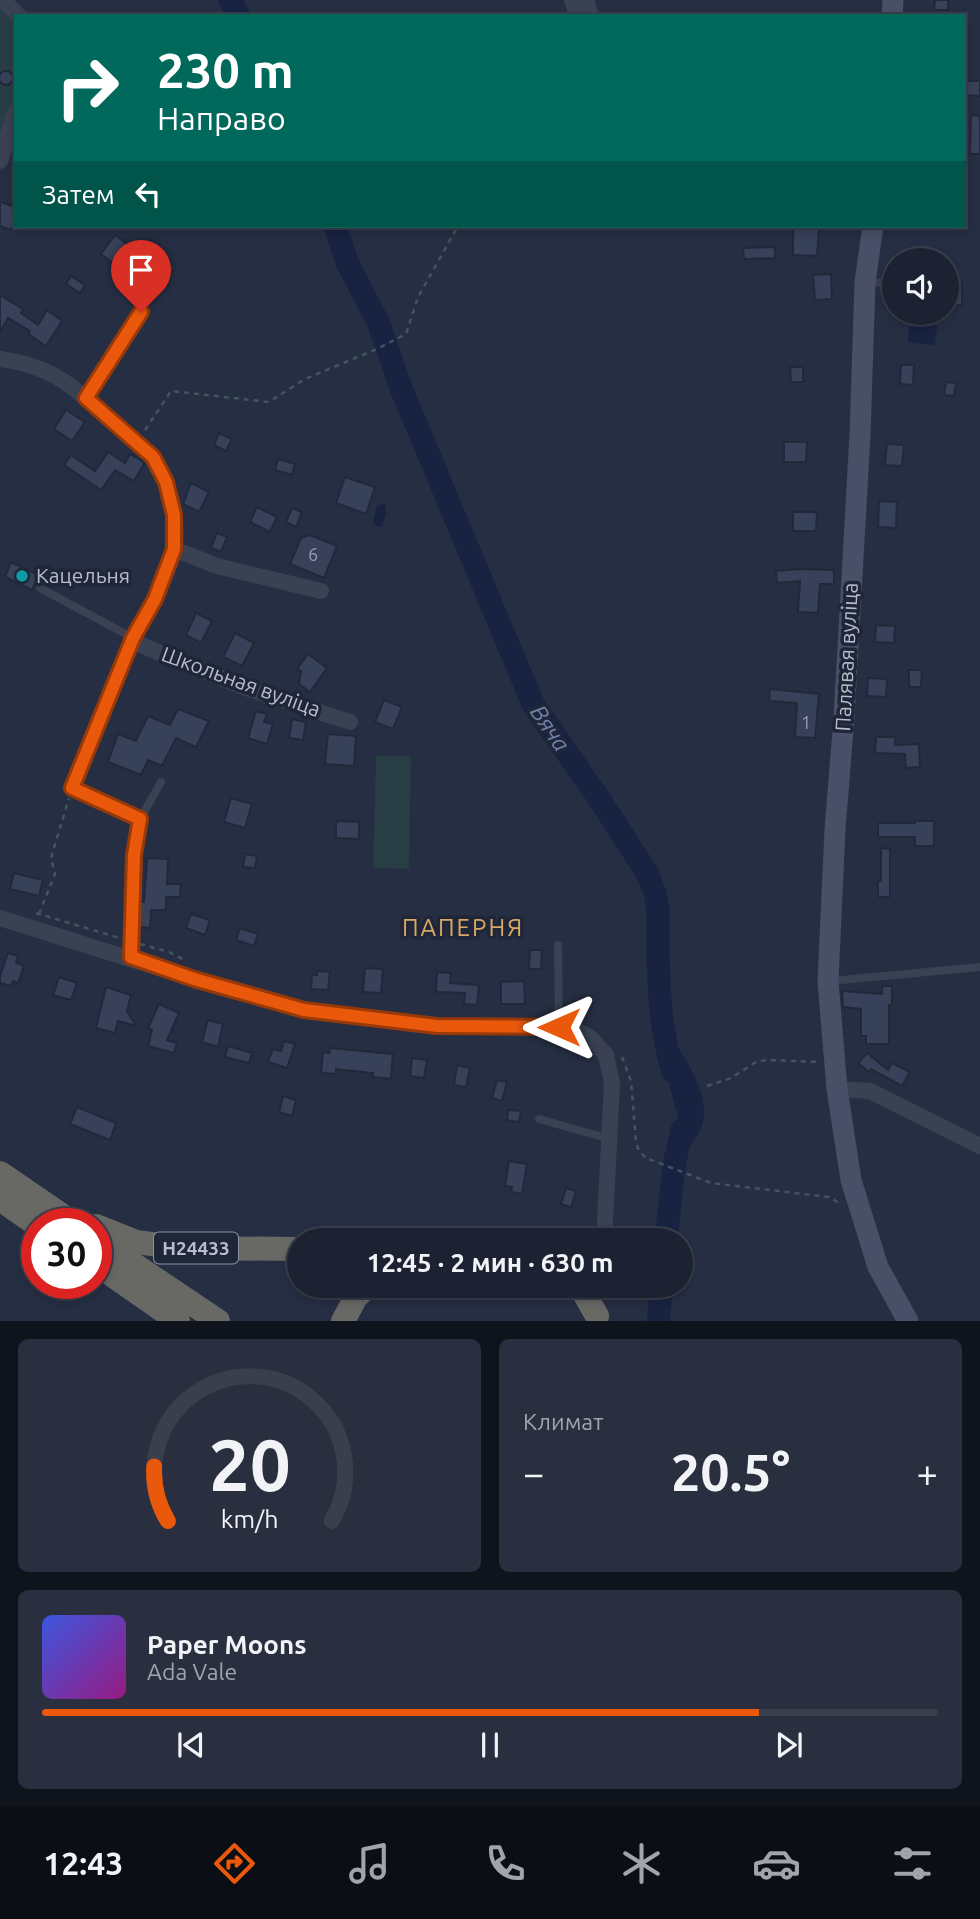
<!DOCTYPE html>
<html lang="ru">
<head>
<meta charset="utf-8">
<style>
	body { margin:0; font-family:Ubuntu,sans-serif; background:#292f3e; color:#f1f3f6; height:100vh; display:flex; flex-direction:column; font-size:26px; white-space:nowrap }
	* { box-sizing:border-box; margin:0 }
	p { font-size:23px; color:#a0a4ac }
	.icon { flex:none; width:38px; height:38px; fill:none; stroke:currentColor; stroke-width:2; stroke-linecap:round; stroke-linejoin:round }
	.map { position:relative; height:1321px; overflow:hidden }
	.panel { display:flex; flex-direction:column; gap:18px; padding:18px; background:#0f131c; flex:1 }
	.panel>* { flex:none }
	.banner { position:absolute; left:14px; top:14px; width:952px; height:214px; border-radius:0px; box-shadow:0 4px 10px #0003,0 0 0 2px #3a3f4d; background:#00695c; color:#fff; overflow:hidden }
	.tools { position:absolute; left:882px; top:248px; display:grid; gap:14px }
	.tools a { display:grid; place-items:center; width:77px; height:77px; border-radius:50%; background:#1c2232; box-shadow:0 4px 10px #0003,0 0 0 2px #3a3f4d; font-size:35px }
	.speed { position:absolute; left:21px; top:1208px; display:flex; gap:14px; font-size:35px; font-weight:700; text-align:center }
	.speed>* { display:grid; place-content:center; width:91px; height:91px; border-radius:50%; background:#1c2232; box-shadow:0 4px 10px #0003,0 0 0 2px #3a3f4d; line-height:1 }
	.speed .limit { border:10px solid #d22; background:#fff; color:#111 }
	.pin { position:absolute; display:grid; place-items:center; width:60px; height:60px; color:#fff; margin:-72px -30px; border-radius:50% 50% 50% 0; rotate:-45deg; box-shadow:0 0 7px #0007 }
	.pin .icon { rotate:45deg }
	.me { position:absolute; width:77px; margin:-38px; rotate:270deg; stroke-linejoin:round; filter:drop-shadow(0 0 5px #0008) }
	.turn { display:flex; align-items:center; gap:24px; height:147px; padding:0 28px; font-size:32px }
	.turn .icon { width:91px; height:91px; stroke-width:2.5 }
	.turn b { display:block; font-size:49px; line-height:60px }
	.then { display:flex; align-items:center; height:66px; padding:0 28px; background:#0003; gap:14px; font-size:26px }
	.big { font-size:52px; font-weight:600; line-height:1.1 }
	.panel .widget { flex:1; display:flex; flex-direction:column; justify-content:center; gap:10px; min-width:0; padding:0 24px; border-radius:10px; background:#292f3e }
	.panel .dial { align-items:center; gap:0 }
	.dial svg { height:182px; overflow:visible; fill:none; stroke:#3a3f4d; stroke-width:7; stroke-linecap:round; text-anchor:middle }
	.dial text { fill:#f1f3f6; stroke:none }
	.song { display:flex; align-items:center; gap:21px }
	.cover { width:84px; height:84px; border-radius:10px; background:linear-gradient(135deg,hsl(230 70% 55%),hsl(310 70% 35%)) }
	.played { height:7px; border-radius:4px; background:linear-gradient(90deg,#ea580c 80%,#3a3f4d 80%) }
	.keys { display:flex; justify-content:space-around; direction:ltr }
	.heat { display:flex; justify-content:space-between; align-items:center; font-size:38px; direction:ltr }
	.panel .tiles { flex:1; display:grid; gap:18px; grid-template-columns:1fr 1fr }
	.widget:last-child { grid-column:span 2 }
	.trip { position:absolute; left:287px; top:1228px; width:406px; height:70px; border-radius:35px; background:#1c2232; box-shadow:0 4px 10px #0003,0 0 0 2px #3a3f4d; font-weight:600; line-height:70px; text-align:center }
	.menu { display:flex; height:112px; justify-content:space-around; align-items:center; background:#0b0e14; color:#a0a4ac }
	.menu .icon { width:49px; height:49px }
	.menu .active { color:#ea580c }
	.menu b { font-size:32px; color:#f1f3f6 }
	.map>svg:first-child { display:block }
	.green { fill:#283d44 }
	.water { fill:#182342 }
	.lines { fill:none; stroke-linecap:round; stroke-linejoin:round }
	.stream { stroke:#182342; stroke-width:3.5 }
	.river { stroke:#182342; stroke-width:23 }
	.building { fill:#374159; stroke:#21283a; stroke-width:2 }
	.path { stroke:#41565c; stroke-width:2.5; stroke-dasharray:5 5; stroke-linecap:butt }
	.service { stroke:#3a4153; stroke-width:8 }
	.minor { stroke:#3a4153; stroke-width:16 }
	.secondary { stroke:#484f66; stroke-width:21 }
	.trunk { stroke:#686865; stroke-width:24 }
	.route-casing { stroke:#983908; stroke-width:18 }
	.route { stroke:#ea580c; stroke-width:12 }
	.culture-dot { fill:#0f9aa8; stroke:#1f2638; stroke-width:2.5 }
	.labels { text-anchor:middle; stroke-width:7; stroke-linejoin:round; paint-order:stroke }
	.number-label { font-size:18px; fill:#959cae }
	.shield { fill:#1f2638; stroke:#8990a0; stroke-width:2 }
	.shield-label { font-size:19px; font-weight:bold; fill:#b7bdcd }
	.poi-label { font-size:21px; fill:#b7bdcd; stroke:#1f2638; text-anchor:start }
	.street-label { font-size:21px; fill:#b7bdcd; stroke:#1f2638 }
	.water-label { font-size:23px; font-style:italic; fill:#6f81ad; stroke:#1f2638 }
	.quarter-label { font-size:24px; letter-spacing:2px; fill:#daa865; stroke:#1f2638 }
</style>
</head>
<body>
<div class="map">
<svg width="980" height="1321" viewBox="0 0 980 1321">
	<rect width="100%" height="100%" fill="#262e43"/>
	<g class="green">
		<path d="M0,0L16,16V110L0,161Z"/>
		<path d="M376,756H411L409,869L373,868Z"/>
	</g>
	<g class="water">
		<path d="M909,323L937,326L935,345L908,342Z"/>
		<path d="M385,502L386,514L382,526L377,527L373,521L377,507Z"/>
		<path d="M663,1024C690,1068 733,1116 676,1159L678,1118L665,1068L666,1047Z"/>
	</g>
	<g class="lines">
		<path class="stream" d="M681,1266L689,1267"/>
		<g class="river">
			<path d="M230,0L239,16"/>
			<path d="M335,226L347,262L379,324L401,388L533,704L600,800L647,873L655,893L658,910C658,964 657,1020 673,1072"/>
			<path d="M666,1241L674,1165L682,1130"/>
			<path d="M658,1321L662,1286"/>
		</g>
	</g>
	<g class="building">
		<path d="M935,0H948V10H934Z"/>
		<circle cx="6" cy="78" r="7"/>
		<path d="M964,81H980V96L964,95Z"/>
		<path d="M971,115L980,116V154H970Z"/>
		<path d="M0,202L16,207V217L11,230L0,226Z"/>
		<path d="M793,228H819L817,256L793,255Z"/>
		<path d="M115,235L130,246L115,265L101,254Z"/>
		<path d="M775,247V258L744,259L743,248Z"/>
		<path d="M831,274L832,299L815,300L813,275Z"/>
		<path d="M71,276L85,285L80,293L66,284Z"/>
		<path d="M947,282H962V305L947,306Z"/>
		<path d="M0,295L23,309L21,313L38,325L47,310L62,321L46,346L28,334L30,331L8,318L0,332Z"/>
		<path d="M901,365H914L913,385L900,384Z"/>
		<path d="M790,367H803V382H791Z"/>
		<path d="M946,382L956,383L954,396L944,395Z"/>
		<path d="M66,410L85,422L72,441L54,429Z"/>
		<path d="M219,433L232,439L226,451L214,445Z"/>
		<path d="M784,442H807L806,462H784Z"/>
		<path d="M887,444L904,445L902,466L885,465Z"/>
		<path d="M108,452L125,463L130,454L142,461L144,464L134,481L115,470L101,490L64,465L71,455L95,471Z"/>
		<path d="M278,459L295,464L292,475L275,470Z"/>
		<path d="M345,477L375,487L366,514L336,503Z"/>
		<path d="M191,483L209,492L199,512L183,504Z"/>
		<path d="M879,501L897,502L896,528L878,527Z"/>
		<path d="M257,507L277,517L270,532L250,522Z"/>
		<path d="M292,508L302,512L296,527L286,522Z"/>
		<path d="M793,512H817L816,531H793Z"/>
		<path d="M217,533L227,537L221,552L211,548Z"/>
		<path d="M310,535L337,546L324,578L290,564L301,538Z"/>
		<path d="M11,562L39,575L32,590L5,577Z"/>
		<path d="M799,569L834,570V584H820L818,613L798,612L800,581L777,583L776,571Z"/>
		<path d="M196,613L212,621L201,643L186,635Z"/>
		<path d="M876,625L895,626L894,643L875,642Z"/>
		<path d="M235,633L254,643L242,666L223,657Z"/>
		<path d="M308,654L327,668L310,692L299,684L301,671L297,669Z"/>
		<path d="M909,670H922L921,687H909Z"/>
		<path d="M868,678L887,679L886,697L867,696Z"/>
		<path d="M770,689L819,694L815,738L795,737L797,703L769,701Z"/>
		<path d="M384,700L402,707L393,729L375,722Z"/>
		<path d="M178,709L209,721L196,747L176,738L162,766L148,760L141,775L108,762L118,734L136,741L148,716L170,725Z"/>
		<path d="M256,711L267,714L264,722L273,724L267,744L248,738Z"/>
		<path d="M292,719L306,722L303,740L289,738Z"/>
		<path d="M328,734L356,736L354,766L325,764Z"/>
		<path d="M876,737H895V745L919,744L920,767L906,768L905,754L875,753Z"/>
		<path d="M231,798L252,804L245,828L224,822Z"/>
		<path d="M336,821L359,822V839L336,838Z"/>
		<path d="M915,821H934V846H915V837H878V823H915Z"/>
		<path d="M881,848L890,849V897H878V881H881Z"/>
		<path d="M245,854L257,856L255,868L243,867Z"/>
		<path d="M147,858L168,859L167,884H181L180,897H166V910H151L150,928L138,927L139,902H144Z"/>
		<path d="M14,873L43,880L39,896L10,889Z"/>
		<path d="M191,914L210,920L205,935L186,928Z"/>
		<path d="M240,928L258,934L254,946L236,940Z"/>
		<path d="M530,950H542L541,969H529Z"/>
		<path d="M8,953L18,956L16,963L24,966L18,983L13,981L11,986L0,983V976Z"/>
		<path d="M365,968L383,969L381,993L363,992Z"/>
		<path d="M317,971L330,972L328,990L311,989L312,975H317Z"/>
		<path d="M437,972L451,973L450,983L479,985L477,1005L464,1004L465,993L436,992Z"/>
		<path d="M59,977L77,983L71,1000L53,995Z"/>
		<path d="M524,981L525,1004H501V982Z"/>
		<path d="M882,986H892V1005H889V1044H866V1036H861V1009L843,1007L842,991L882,994Z"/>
		<path d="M106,987L131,995L127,1011L136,1026L118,1021L115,1033L96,1028Z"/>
		<path d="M159,1004L179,1013L167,1040L177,1043L174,1053L148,1046L152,1030L148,1028Z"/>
		<path d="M208,1020L223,1024L218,1047L202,1042Z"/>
		<path d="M284,1041L295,1044L287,1068L268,1062L273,1049L281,1051Z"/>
		<path d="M228,1046L252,1053L249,1063L225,1057Z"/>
		<path d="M330,1048L393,1054L391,1079L372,1077L373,1073L336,1069V1074L321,1073L323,1052L329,1053Z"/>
		<path d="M867,1053L888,1070L892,1063L910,1072L902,1086L871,1069L869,1072L858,1063Z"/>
		<path d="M412,1058L427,1060L424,1078L410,1076Z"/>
		<path d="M457,1065L470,1068L466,1087L454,1085Z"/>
		<path d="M497,1080L507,1082L502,1101L492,1098Z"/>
		<path d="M283,1096L296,1100L292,1116L279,1112Z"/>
		<path d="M77,1107L116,1123L110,1140L70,1124Z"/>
		<path d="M508,1110L521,1111L519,1122L507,1120Z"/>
		<path d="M509,1161L527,1164L522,1194L511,1192L512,1187L505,1186Z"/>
		<path d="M566,1188L576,1191L571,1207L561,1204Z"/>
	</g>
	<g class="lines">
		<g class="path">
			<path d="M666,14V16"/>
			<path d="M145,430L171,391L269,402L305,379L377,349L406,334L418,297L458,226"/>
			<path d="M36,913L123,939"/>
			<path d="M39,914L55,874L51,858L69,798"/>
			<path d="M140,944L169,952L186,961"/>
			<path d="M622,1057L631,1081L636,1142L639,1151L646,1158L711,1183L820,1196L830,1197L840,1204"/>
			<path d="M707,1086L731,1078L756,1062L766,1060L820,1062"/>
		</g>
		<g class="service">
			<path d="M865,282L890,283"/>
			<path d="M86,398L168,268"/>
			<path d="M40,588L133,638L72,788L140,819"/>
			<path d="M558,945L559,1027"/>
			<path d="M131,957L134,855L140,819L161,782"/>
			<path d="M831,981L980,967"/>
			<path d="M539,1119L610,1139"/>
		</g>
		<g class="minor">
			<path d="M3,0L19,16"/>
			<path d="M572,0L576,13"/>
			<path d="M586,0L591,16"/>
			<path d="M0,161L16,110"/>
			<path d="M0,359C50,366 69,383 106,416C119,428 144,446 154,459C169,481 180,524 174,551C166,581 148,611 133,638L141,645L243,687L350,722"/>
			<path d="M174,549L217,566L321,591"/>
			<path d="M0,918L194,979L304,1010L437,1026L559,1027L580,1032L591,1038L606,1055L612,1083L604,1241"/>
			<path d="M837,1089L870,1091L980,1146"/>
		</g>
		<g class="secondary">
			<path d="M892,16L893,0"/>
			<path d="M873,226L865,282L860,435L844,718L835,829L828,981L837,1089L851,1180L878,1267L908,1321"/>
		</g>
		<g class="trunk">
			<path d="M0,1173L73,1223"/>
			<path d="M0,1199L37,1225"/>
			<path d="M96,1226L136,1242L183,1248L299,1249"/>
			<path d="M96,1239L218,1321"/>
			<path d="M96,1264L178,1321"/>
			<path d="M580,1286L597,1316"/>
			<path d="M343,1321L356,1297L368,1286"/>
		</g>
	</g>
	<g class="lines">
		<defs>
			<path id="route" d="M141,312L86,398L153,457L166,482L174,515V549L155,599L133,638L72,788L140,819L134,855L131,957L194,979L304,1010L437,1026L559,1027"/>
		</defs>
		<use href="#route" class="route-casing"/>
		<use href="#route" class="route"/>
	</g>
	<circle class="culture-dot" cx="22" cy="576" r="7"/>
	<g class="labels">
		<g class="number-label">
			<text x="313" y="561">6</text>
			<text x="806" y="729">1</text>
		</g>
		<rect class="shield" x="154" y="1232.5" width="84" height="31" rx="5"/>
		<g class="shield-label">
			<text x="196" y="1255">Н24433</text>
		</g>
		<g class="poi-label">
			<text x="36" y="583">Кацельня</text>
		</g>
		<g class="street-label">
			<text transform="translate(847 657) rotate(-87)" y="7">Палявая вуліца</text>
			<text transform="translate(241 682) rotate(20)" y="7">Школьная вуліца</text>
		</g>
		<g class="water-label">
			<text transform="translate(550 728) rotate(56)" y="8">Вяча</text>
		</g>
		<g class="quarter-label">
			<text x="463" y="936">ПАПЕРНЯ</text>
		</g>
	</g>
</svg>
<div class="tools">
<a><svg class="icon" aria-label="sound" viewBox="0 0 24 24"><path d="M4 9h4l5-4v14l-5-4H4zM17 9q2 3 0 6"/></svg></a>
</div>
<div class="speed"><div class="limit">30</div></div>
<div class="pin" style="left:141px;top:312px;background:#d93025"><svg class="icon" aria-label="arrive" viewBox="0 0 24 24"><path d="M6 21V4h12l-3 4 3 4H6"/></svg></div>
<svg class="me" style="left:559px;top:1027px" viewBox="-20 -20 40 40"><path d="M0-17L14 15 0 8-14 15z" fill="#ea580c" stroke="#fff" stroke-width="4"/></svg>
<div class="trip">12:45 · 2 мин · 630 m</div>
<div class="banner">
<div class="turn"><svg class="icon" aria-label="right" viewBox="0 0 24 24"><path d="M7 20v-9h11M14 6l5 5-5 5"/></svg><div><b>230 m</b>Направо</div></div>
<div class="then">Затем<svg class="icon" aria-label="left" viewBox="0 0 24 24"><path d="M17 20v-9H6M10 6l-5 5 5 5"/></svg></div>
</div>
</div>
<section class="panel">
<div class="tiles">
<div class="widget dial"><svg viewBox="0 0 100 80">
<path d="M14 69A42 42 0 1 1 86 69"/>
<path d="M14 69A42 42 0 0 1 8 45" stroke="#ea580c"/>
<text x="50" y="56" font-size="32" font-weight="700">20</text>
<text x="50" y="72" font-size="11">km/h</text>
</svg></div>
<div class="widget"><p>Климат</p>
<div class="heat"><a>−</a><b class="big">20.5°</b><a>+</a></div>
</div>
<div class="widget">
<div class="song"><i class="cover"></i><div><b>Paper Moons</b><p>Ada Vale</p></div></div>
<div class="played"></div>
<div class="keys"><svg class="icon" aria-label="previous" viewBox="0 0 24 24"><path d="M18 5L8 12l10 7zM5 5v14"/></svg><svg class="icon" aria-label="pause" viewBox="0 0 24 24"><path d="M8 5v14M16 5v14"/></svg><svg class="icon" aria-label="next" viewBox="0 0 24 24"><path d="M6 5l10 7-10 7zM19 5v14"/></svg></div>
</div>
</div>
</section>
<nav class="menu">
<b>12:43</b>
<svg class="icon active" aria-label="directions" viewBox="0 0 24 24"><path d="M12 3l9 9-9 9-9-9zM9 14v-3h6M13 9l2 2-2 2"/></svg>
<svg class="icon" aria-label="music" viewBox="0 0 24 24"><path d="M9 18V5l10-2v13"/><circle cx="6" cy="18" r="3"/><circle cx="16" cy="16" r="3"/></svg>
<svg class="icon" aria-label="phone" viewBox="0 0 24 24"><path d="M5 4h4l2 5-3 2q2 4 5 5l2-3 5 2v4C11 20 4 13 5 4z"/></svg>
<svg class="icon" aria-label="climate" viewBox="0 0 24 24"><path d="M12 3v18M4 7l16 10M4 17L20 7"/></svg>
<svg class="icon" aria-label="car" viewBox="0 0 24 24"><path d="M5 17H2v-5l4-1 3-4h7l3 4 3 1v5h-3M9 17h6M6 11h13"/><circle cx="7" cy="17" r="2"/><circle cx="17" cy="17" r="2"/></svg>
<svg class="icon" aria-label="filters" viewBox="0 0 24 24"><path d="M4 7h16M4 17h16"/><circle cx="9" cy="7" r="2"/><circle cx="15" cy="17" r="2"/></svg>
</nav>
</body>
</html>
